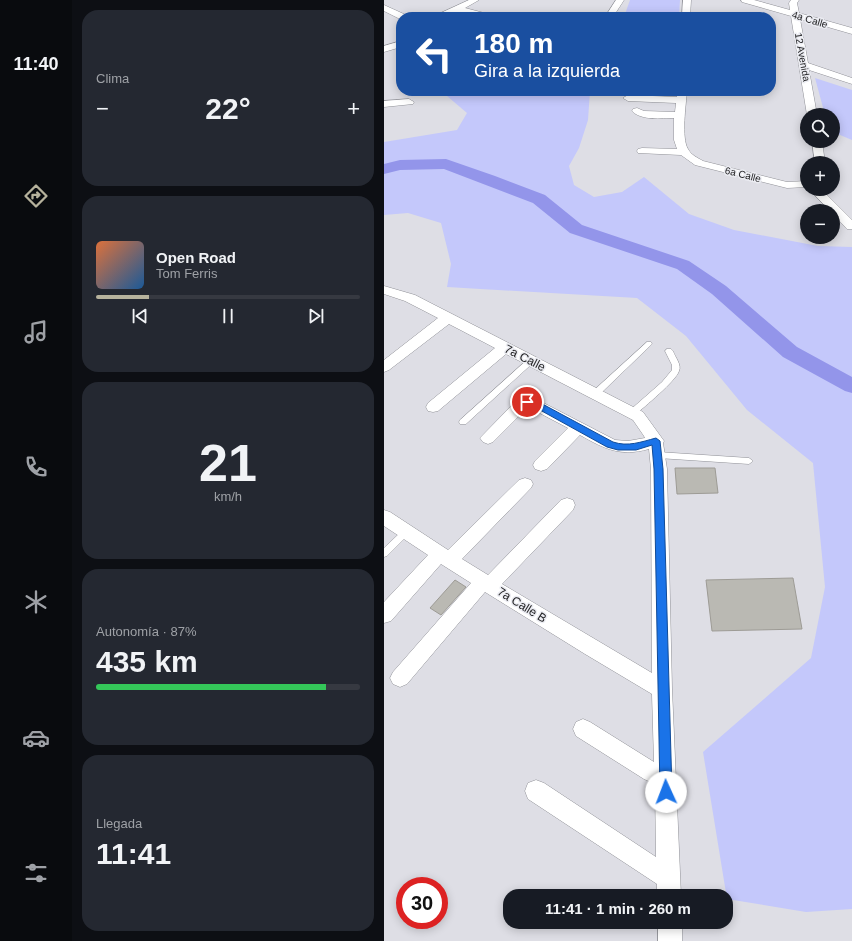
<!DOCTYPE html>
<html lang="es">
<head>
<meta charset="utf-8">
<style>
	body { margin:0; font-family:Helvetica,sans-serif; background:#242831; color:#f1f3f6; height:100vh; display:flex; flex-direction:column; font-size:15px; white-space:nowrap }
	* { box-sizing:border-box; margin:0 }
	p { font-size:13px; color:#9ea1a6 }
	.icon { flex:none; width:22px; height:22px; fill:none; stroke:currentColor; stroke-width:2; stroke-linecap:round; stroke-linejoin:round }
	.map { position:relative; flex:1; overflow:hidden }
	.sheet { display:flex; flex-direction:column; gap:10px; padding:10px; background:#0d0f14; width:312px }
	.sheet>* { flex:none }
	.banner { position:absolute; left:12px; top:12px; width:380px; height:84px; border-radius:16px; box-shadow:0 2px 10px #0003; background:#1a4fa0; color:#fff; overflow:hidden }
	.buttons { position:absolute; left:416px; top:108px; display:grid; gap:8px }
	.buttons a { display:grid; place-items:center; width:40px; height:40px; border-radius:50%; background:#171b24; box-shadow:0 2px 10px #0003; font-size:20px }
	.speed { position:absolute; left:12px; top:877px; display:flex; gap:8px; font-size:20px; font-weight:700; text-align:center }
	.speed>* { display:grid; place-content:center; width:52px; height:52px; border-radius:50%; background:#171b24; box-shadow:0 2px 10px #0003; line-height:1 }
	.speed .limit { border:6px solid #d22; background:#fff; color:#111 }
	.pin { position:absolute; display:grid; place-items:center; width:34px; height:34px; color:#fff; margin:-17px; border:2px solid #fff; border-radius:50%; box-shadow:0 1px 4px #0007 }
	.me { position:absolute; width:44px; margin:-22px; rotate:358deg; stroke-linejoin:round; filter:drop-shadow(0 0 3px #0008) }
	.turn { display:flex; align-items:center; gap:14px; height:84px; padding:0 12px; font-size:18px }
	.turn .icon { width:52px; height:52px; stroke-width:2.5 }
	.turn b { display:block; font-size:28px; line-height:34px }
	.big { font-size:30px; font-weight:700; line-height:1.1 }
	.sheet .card { flex:1; display:flex; flex-direction:column; justify-content:center; gap:6px; min-width:0; padding:0 14px; border-radius:16px; background:#242831 }
	.sheet .dial { align-items:center; gap:0 }
	.dial b { font-size:52px; line-height:1 }
	.song { display:flex; align-items:center; gap:12px }
	.cover { width:48px; height:48px; border-radius:6px; background:linear-gradient(135deg,hsl(20 70% 55%),hsl(210 70% 35%)) }
	.played { height:4px; border-radius:2px; background:linear-gradient(90deg,#b6b29c 20%,#363941 20%) }
	.keys { display:flex; justify-content:space-around; direction:ltr }
	.heat { display:flex; justify-content:space-between; align-items:center; font-size:22px; direction:ltr }
	.charge { height:6px; border-radius:3px; background:linear-gradient(90deg,#34c759 87%,#363941 0) }
	.trip { position:absolute; left:119px; top:889px; width:230px; height:40px; border-radius:16px; background:#171b24; box-shadow:0 2px 10px #0003; font-weight:700; line-height:40px; text-align:center }
	main { display:flex; flex:1; min-height:0 }
	.menu { display:flex; flex-direction:column; width:72px; justify-content:space-around; align-items:center; background:#090b0e; color:#9ea1a6 }
	.menu .icon { width:28px; height:28px }
	.menu .selected { color:#b6b29c }
	.menu b { font-size:18px; color:#f1f3f6 }
	.map>svg:first-child { display:block }
	.green { fill:#c4c8fb }
	.lines { fill:none; stroke-linecap:round; stroke-linejoin:round }
	.river { fill:#9395ea; fill-rule:evenodd }
	.building { fill:#bab9b3; stroke:#9d9b95 }
	.service-casing { stroke:#909197; stroke-width:1 }
	.minor-casing { stroke:#909197; stroke-width:1 }
	.service { fill:#fff; fill-rule:evenodd }
	.minor { fill:#fff; fill-rule:evenodd }
	.route { fill:#1a73e8; stroke:#114b97 }
	.labels { text-anchor:middle; stroke-width:3; stroke-linejoin:round; paint-order:stroke }
	.far-street-label { font-size:10px; fill:#232325; stroke:#ebecf2 }
	.street-label { font-size:12px; fill:#232325; stroke:#ebecf2 }
</style>
</head>
<body>
<main>
<nav class="menu">
<b>11:40</b>
<svg class="icon selected" aria-label="directions" viewBox="0 0 24 24"><path d="M12 3l9 9-9 9-9-9zM9 14v-3h6M13 9l2 2-2 2"/></svg>
<svg class="icon" aria-label="music" viewBox="0 0 24 24"><path d="M9 18V5l10-2v13"/><circle cx="6" cy="18" r="3"/><circle cx="16" cy="16" r="3"/></svg>
<svg class="icon" aria-label="phone" viewBox="0 0 24 24"><path d="M5 4h4l2 5-3 2q2 4 5 5l2-3 5 2v4C11 20 4 13 5 4z"/></svg>
<svg class="icon" aria-label="climate" viewBox="0 0 24 24"><path d="M12 3v18M4 7l16 10M4 17L20 7"/></svg>
<svg class="icon" aria-label="car" viewBox="0 0 24 24"><path d="M5 17H2v-5l4-1 3-4h7l3 4 3 1v5h-3M9 17h6M6 11h13"/><circle cx="7" cy="17" r="2"/><circle cx="17" cy="17" r="2"/></svg>
<svg class="icon" aria-label="filters" viewBox="0 0 24 24"><path d="M4 7h16M4 17h16"/><circle cx="9" cy="7" r="2"/><circle cx="15" cy="17" r="2"/></svg>
</nav>
<section class="sheet">
<div class="card"><p>Clima</p>
<div class="heat"><a>−</a><b class="big">22°</b><a>+</a></div>
</div>
<div class="card">
<div class="song"><i class="cover"></i><div><b>Open Road</b><p>Tom Ferris</p></div></div>
<div class="played"></div>
<div class="keys"><svg class="icon" aria-label="previous" viewBox="0 0 24 24"><path d="M18 5L8 12l10 7zM5 5v14"/></svg><svg class="icon" aria-label="pause" viewBox="0 0 24 24"><path d="M8 5v14M16 5v14"/></svg><svg class="icon" aria-label="next" viewBox="0 0 24 24"><path d="M6 5l10 7-10 7zM19 5v14"/></svg></div>
</div>
<div class="card dial"><b>21</b><p>km/h</p></div>
<div class="card"><p>Autonomía · 87%</p><b class="big">435 km</b><div class="charge"></div></div>
<div class="card"><p>Llegada</p><b class="big">11:41</b></div>
</section>
<div class="map">
<svg width="468" height="941" viewBox="0 0 468 941">
	<rect width="100%" height="100%" fill="#dedee5"/>
	<g class="green">
		<path d="M246,0H296L295,17H240Z"/>
		<path d="M431,78L468,90V140L449,132V115H441Z"/>
		<path d="M62,91H206L204,120L195,148L185,166L190,185L210,197L238,192L260,177L305,214L350,230L434,246L468,247V909L422,912L343,899L319,752L427,658L441,587L429,463L363,410L302,336L253,298L63,287L67,264L57,223L24,213L0,215V142L73,130L83,113L63,96Z"/>
	</g>
	<g class="lines">
		<path class="river" d="M62,159L111,176L161,195L198,225L305,261L342,286L413,347L468,377V393L461,391L399,357L328,294L293,269L186,233L149,203L60,169L16,170L0,174V164L16,160Z"/>
	</g>
	<g class="building">
		<path d="M291,468H331L334,493L293,494Z"/>
		<path d="M409,578L418,629L328,631L322,580Z"/>
		<path d="M71,580L82,587L57,615L46,608Z"/>
	</g>
	<g class="lines">
		<defs>
			<g id="service">
				<path d="M263,342H267L268,344L214,396H208L207,394L208,392Z"/>
				<path d="M283,349H287L289,351C291,357 298,365 295,371C292,381 260,407 251,415H245L244,413L245,411L278,382L288,370V365L281,351Z"/>
				<path d="M144,359H150L151,361L82,424H76L75,422L76,420Z"/>
				<path d="M274,452L365,458L369,461L365,464L274,458L270,455Z"/>
				<path d="M22,529L25,530L26,532L25,534L3,556L0,557V548L19,530Z"/>
			</g>
			<g id="minor">
				<path d="M85,0H95L81,8L108,15L109,17H95L75,12L60,17H48Z"/>
				<path d="M232,0H240L229,17H221Z"/>
				<path d="M299,0H307L306,17H298Z"/>
				<path d="M357,0H370L406,10L405,3L407,0H415L413,3L415,13L468,28V34L416,19L424,63L468,78V84L425,70L433,115H423L407,16L358,2Z"/>
				<path d="M0,5L22,15L23,17H17L16,19L0,11Z"/>
				<path d="M17,41V47L0,52V46Z"/>
				<path d="M293,91H303C302,104 297,138 304,149C307,155 314,158 319,161L403,182L423,181V187L403,188L311,165L297,155L254,153L253,151L254,149L258,148L293,149L290,140V118C278,118 257,121 248,111L249,109L253,108L260,111L291,112L292,103L244,101L239,98L244,95L293,97Z"/>
				<path d="M25,99L30,102L29,104L0,107V101Z"/>
				<path d="M428,141H438L441,163H431Z"/>
				<path d="M425,189H437L468,220V229H463L449,214V211H446Z"/>
				<path d="M0,286L31,295L259,412L280,441L279,443L283,469L288,689L297,896H273V884L144,799L141,791L144,783L152,780L160,783L272,857L271,784L260,779L192,736L189,729L192,722L199,719L206,722L270,762L268,694L201,654L101,592L23,684L16,687L9,684L6,678L9,672L87,583L57,564L7,621L0,623V602L44,555L0,526V510L6,512L64,550L135,480L141,478L147,480L149,484L147,488L78,559L104,575L177,500L183,498L189,500L191,505L189,510L118,584L268,673L267,469L265,449C236,457 221,449 196,435L163,469L157,471L151,469L149,465L151,461L184,428L146,408H143L109,442L104,444L99,442L96,438L134,399L148,397L231,440L244,441L261,438L260,436L249,420L122,354L54,411L49,412L44,411L42,407L44,403L111,348L65,324L5,370L0,372V360L54,318L21,301L0,294Z"/>
				<rect x="274" y="922" width="24" height="19"/>
			</g>
		</defs>
		<use href="#service" class="service-casing"/>
		<use href="#minor" class="minor-casing"/>
		<use href="#service" class="service"/>
		<use href="#minor" class="minor"/>
	</g>
	<path class="route" d="M143,398L151,400L229,442C244,447 257,442 272,438L276,441L279,469L288,792L286,796L282,798L278,796L276,792L270,469L268,445L252,450H234L223,447L147,405L140,404L139,402Z"/>
	<g class="labels">
		<g class="far-street-label">
			<text transform="translate(426 19) rotate(17)" y="4">4a Calle</text>
			<text transform="translate(419 57) rotate(80)" y="4">12 Avenida</text>
			<text transform="translate(359 174) rotate(14)" y="4">6a Calle</text>
		</g>
		<g class="street-label">
			<text transform="translate(141 358) rotate(27)" y="4">7a Calle</text>
			<text transform="translate(138 605) rotate(32)" y="4">7a Calle B</text>
		</g>
	</g>
</svg>
<div class="buttons">
<a><svg class="icon" aria-label="search" viewBox="0 0 24 24"><circle cx="10" cy="10" r="6"/><path d="M15 15l6 6"/></svg></a>
<a>+</a>
<a>−</a>
</div>
<div class="speed"><div class="limit">30</div></div>
<div class="pin" style="left:143px;top:402px;background:#d93025"><svg class="icon" aria-label="arrive" viewBox="0 0 24 24"><path d="M6 21V4h12l-3 4 3 4H6"/></svg></div>
<svg class="me" style="left:282px;top:792px" viewBox="-20 -20 40 40"><circle r="19" fill="#fff"/><path d="M0-13L10 11 0 6-10 11z" fill="#1a73e8"/></svg>
<div class="trip">11:41 · 1 min · 260 m</div>
<div class="banner">
<div class="turn"><svg class="icon" aria-label="left" viewBox="0 0 24 24"><path d="M17 20v-9H6M10 6l-5 5 5 5"/></svg><div><b>180 m</b>Gira a la izquierda</div></div>
</div>
</div>
</main>
</body>
</html>
